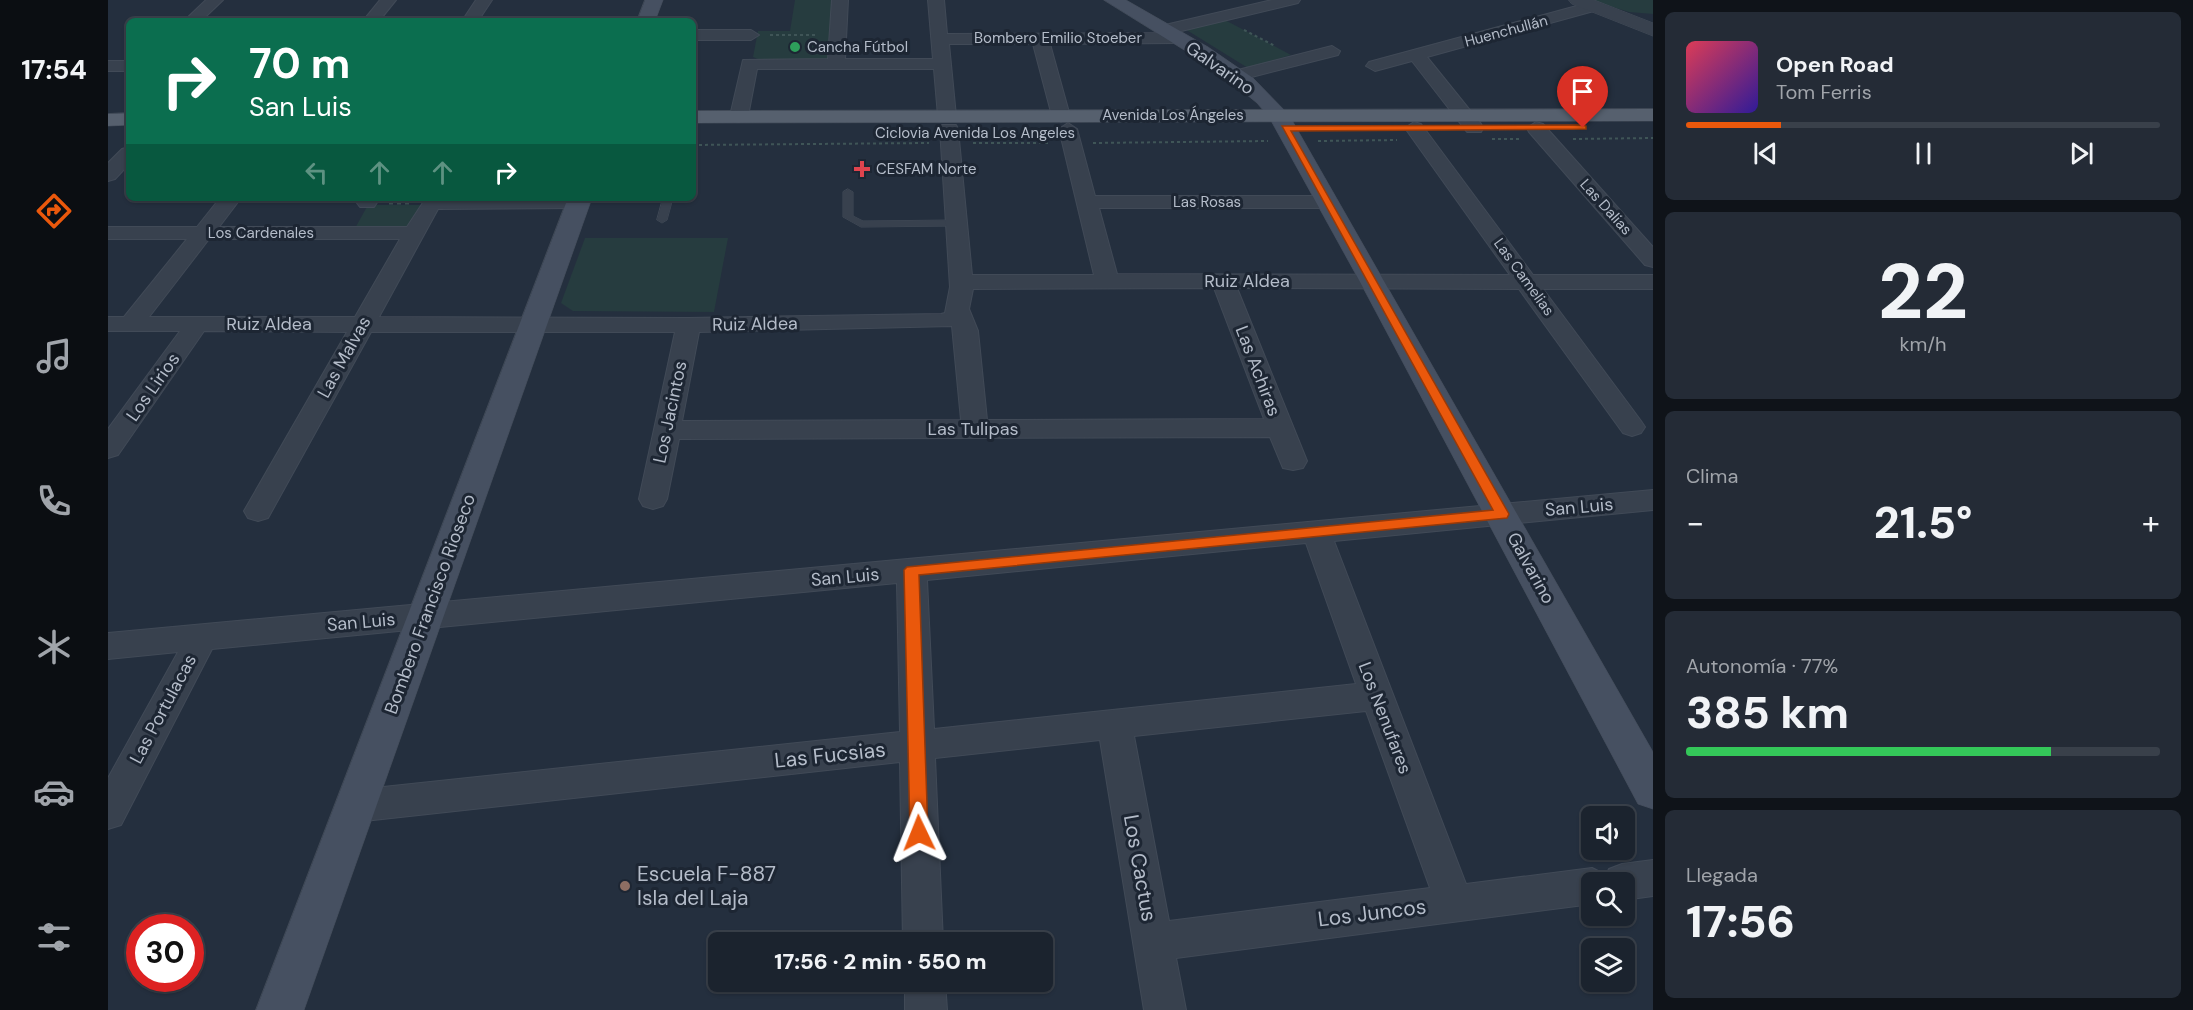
<!DOCTYPE html>
<html lang="es">
<head>
<meta charset="utf-8">
<style>
	body { margin:0; font-family:"DM Sans",sans-serif; background:#242b36; color:#f1f3f6; height:100vh; display:flex; flex-direction:column; font-size:22px; white-space:nowrap }
	* { box-sizing:border-box; margin:0 }
	p { font-size:20px; color:#a0a4aa }
	.icon { flex:none; width:33px; height:33px; fill:none; stroke:currentColor; stroke-width:2; stroke-linecap:round; stroke-linejoin:round }
	.map { position:relative; flex:1; overflow:hidden }
	.sheet { display:flex; flex-direction:column; gap:12px; padding:12px; background:#0f1319; width:540px }
	.sheet>* { flex:none }
	.banner { position:absolute; left:18px; top:18px; width:570px; height:183px; border-radius:9px; box-shadow:0 2px 4px #0004,0 0 0 2px #39404a; background:#0b6e4f; color:#fff; overflow:hidden }
	.tools { position:absolute; left:1473px; top:806px; display:grid; gap:12px }
	.tools a { display:grid; place-items:center; width:54px; height:54px; border-radius:9px; background:#1b232e; box-shadow:0 2px 4px #0004,0 0 0 2px #39404a; font-size:30px }
	.speed { position:absolute; left:18px; top:914px; display:flex; gap:12px; font-size:30px; font-weight:700; text-align:center }
	.speed>* { display:grid; place-content:center; width:78px; height:78px; border-radius:50%; background:#1b232e; box-shadow:0 2px 4px #0004,0 0 0 2px #39404a; line-height:1 }
	.speed .limit { border:9px solid #d22; background:#fff; color:#111 }
	.pin { position:absolute; display:grid; place-items:center; width:51px; height:51px; color:#fff; margin:-62px -26px; border-radius:50% 50% 50% 0; rotate:-45deg; box-shadow:0 0 6px #0007 }
	.pin .icon { rotate:45deg }
	.me { position:absolute; width:66px; margin:-33px; rotate:358deg; stroke-linejoin:round; filter:drop-shadow(0 0 4px #0008) }
	.turn { display:flex; align-items:center; gap:21px; height:126px; padding:0 24px; font-size:27px }
	.turn .icon { width:78px; height:78px; stroke-width:2.5 }
	.turn b { display:block; font-size:42px; line-height:51px }
	.lanes { display:flex; align-items:center; height:57px; padding:0 24px; background:#0003; justify-content:center; gap:30px; direction:ltr }
	.lanes .off { opacity:.35 }
	.big { font-size:45px; font-weight:800; line-height:1.1 }
	.sheet .widget { flex:1; display:flex; flex-direction:column; justify-content:center; gap:9px; min-width:0; padding:0 21px; border-radius:9px; background:#242b36 }
	.sheet .dial { align-items:center; gap:0 }
	.dial b { font-size:78px; line-height:1 }
	.song { display:flex; align-items:center; gap:18px }
	.cover { width:72px; height:72px; border-radius:9px; background:linear-gradient(135deg,hsl(350 70% 55%),hsl(250 70% 35%)) }
	.played { height:6px; border-radius:3px; background:linear-gradient(90deg,#ea580c 20%,#39404a 20%) }
	.keys { display:flex; justify-content:space-around; direction:ltr }
	.heat { display:flex; justify-content:space-between; align-items:center; font-size:33px; direction:ltr }
	.charge { height:9px; border-radius:4px; background:linear-gradient(90deg,#34c759 77%,#39404a 0) }
	.trip { position:absolute; left:600px; top:932px; width:345px; height:60px; border-radius:9px; background:#1b232e; box-shadow:0 2px 4px #0004,0 0 0 2px #39404a; font-weight:800; line-height:60px; text-align:center }
	main { display:flex; flex:1; min-height:0 }
	.dock { display:flex; flex-direction:column; width:108px; justify-content:space-around; align-items:center; background:#0b0e12; color:#a0a4aa }
	.dock .icon { width:42px; height:42px }
	.dock .selected { color:#ea580c }
	.dock b { font-size:27px; color:#f1f3f6 }
	.map>svg:first-child { display:block }
	.green { fill:#263c3f }
	.lines { fill:none; stroke-linecap:round; stroke-linejoin:round }
	.service-casing { stroke:#414a57; stroke-width:1 }
	.minor-casing { stroke:#414a57; stroke-width:2 }
	.tertiary-casing { stroke:#414a57; stroke-width:1 }
	.secondary-casing { stroke:#414a57; stroke-width:1 }
	.primary-casing { stroke:#414a57; stroke-width:1 }
	.path-far1 { stroke:#3f5557; stroke-width:2; stroke-dasharray:3 3; stroke-linecap:butt }
	.path { stroke:#3f5557; stroke-width:3; stroke-dasharray:4 4; stroke-linecap:butt }
	.service { fill:#38414e; fill-rule:evenodd }
	.minor { fill:#38414e; fill-rule:evenodd }
	.tertiary { fill:#38414e; fill-rule:evenodd }
	.secondary { fill:#465061; fill-rule:evenodd }
	.primary { fill:#56606e; fill-rule:evenodd }
	.route { fill:#ea580c; stroke:#983908; stroke-width:1.5 }
	.leisure-dot { fill:#2e9e5b; stroke:#1d2633; stroke-width:2 }
	.health-dot { fill:#e0444e; stroke:#1d2633; stroke-width:2 }
	.education-dot { fill:#8d6e63; stroke:#1d2633; stroke-width:2 }
	.labels { text-anchor:middle; stroke-width:6; stroke-linejoin:round; paint-order:stroke }
	.far-street-label { font-size:15px; fill:#b4bcc9; stroke:#1d2633 }
	.far-poi-label { font-size:15px; fill:#b4bcc9; stroke:#1d2633; text-anchor:start }
	.street-label { font-size:18px; fill:#b4bcc9; stroke:#1d2633 }
	.near-street-label { font-size:21px; fill:#b4bcc9; stroke:#1d2633 }
	.near-poi-label { font-size:21px; fill:#b4bcc9; stroke:#1d2633; text-anchor:start }
</style>
</head>
<body>
<main>
<nav class="dock">
<b>17:54</b>
<svg class="icon selected" aria-label="directions" viewBox="0 0 24 24"><path d="M12 3l9 9-9 9-9-9zM9 14v-3h6M13 9l2 2-2 2"/></svg>
<svg class="icon" aria-label="music" viewBox="0 0 24 24"><path d="M9 18V5l10-2v13"/><circle cx="6" cy="18" r="3"/><circle cx="16" cy="16" r="3"/></svg>
<svg class="icon" aria-label="phone" viewBox="0 0 24 24"><path d="M5 4h4l2 5-3 2q2 4 5 5l2-3 5 2v4C11 20 4 13 5 4z"/></svg>
<svg class="icon" aria-label="climate" viewBox="0 0 24 24"><path d="M12 3v18M4 7l16 10M4 17L20 7"/></svg>
<svg class="icon" aria-label="car" viewBox="0 0 24 24"><path d="M5 17H2v-5l4-1 3-4h7l3 4 3 1v5h-3M9 17h6M6 11h13"/><circle cx="7" cy="17" r="2"/><circle cx="17" cy="17" r="2"/></svg>
<svg class="icon" aria-label="filters" viewBox="0 0 24 24"><path d="M4 7h16M4 17h16"/><circle cx="9" cy="7" r="2"/><circle cx="15" cy="17" r="2"/></svg>
</nav>
<div class="map">
<svg width="1545" height="1010" viewBox="0 0 1545 1010">
	<rect width="100%" height="100%" fill="#242f3e"/>
	<g class="green">
		<path d="M661,0H727L724,57L714,60H652L645,57L650,31H682L687,0Z"/>
		<path d="M1482,0H1545V14L1521,12Z"/>
		<path d="M1117,20L1183,55L1140,68L1077,29Z"/>
		<path d="M260,205H316L303,230H246Z"/>
		<path d="M477,238H620L606,312L465,311L453,303Z"/>
	</g>
	<g class="lines">
		<defs>
			<g id="service">
				<path d="M740,189L745,192V216L755,221L847,220L852,223L847,226L753,227L735,217V192Z"/>
				<path d="M555,198H565L559,220L554,223L549,220Z"/>
			</g>
			<g id="minor">
				<path d="M98,0H115L93,21H76Z"/>
				<path d="M272,0H288L271,21H255Z"/>
				<path d="M368,0H384L370,21H354Z"/>
				<path d="M724,0H740L737,59H825L820,0H836L839,34L1051,33L1049,30L1051,27L1057,25L1164,0H1192L1190,3L1065,33L1074,34L1076,38L1068,43L942,44L962,116L953,122L944,116L925,44H841L848,116L846,120L839,122L830,116L826,69H649L640,116L631,122L624,120L622,116L635,60L720,59Z"/>
				<path d="M1487,1L1495,6L1493,9L1319,57L1373,124L1375,128L1373,132H1359L1304,61L1267,71L1258,66L1261,62Z"/>
				<path d="M585,30H643L651,35L643,40H585Z"/>
				<path d="M1224,46L1232,51L1230,55L1128,81L1119,76L1122,72Z"/>
				<rect x="0" y="61" width="21" height="10"/>
				<path d="M1306,122L1313,124L1425,275H1545V289H1435L1533,421L1537,427L1533,433L1524,436L1515,433L1411,289L1129,288L1199,461L1195,468L1185,470L1175,468L1162,437L571,439L559,499L555,506L545,509L535,506L531,499L567,332H263L160,518L150,521L140,518L136,511L239,332L96,331L10,455L0,458V429L72,331H0V317H16L79,239H0V227H89L112,198H133L111,227H299L318,198H479L481,202L478,206L471,208L330,209L271,317L580,318L833,314L837,313L842,287L832,129L834,125H848L850,129L864,275H986L951,129L960,123L969,129L987,196H1219L1226,198L1229,202L1226,206L1219,208H991L1009,274L1402,275L1297,128ZM101,239H292L247,317H41ZM1106,288L1156,419L879,420L870,331L861,309L865,289ZM844,326L853,420L574,421L591,332Z"/>
				<path d="M1428,122L1435,124L1545,247V267L1537,265L1421,132L1419,128Z"/>
				<path d="M21,147V164L7,179L0,181V163L14,149Z"/>
				<path d="M252,198H272L266,207H252L249,203Z"/>
				<path d="M1545,490V510L1226,541L1358,884L1484,868L1498,875L1501,869L1514,864L1545,860V896L1516,900V882H1484V904L1068,958L1078,1010H1036L992,740L827,758L835,942H795L792,762L247,822L234,817L229,806L234,795L247,790L792,732L789,583L104,649L13,825L0,829V778L70,652L0,659V633ZM1198,543L1248,684L826,729L819,580ZM1258,711L1322,888L1061,921L1026,736Z"/>
				<path d="M797,981H837L839,1010H797Z"/>
			</g>
			<path id="tertiary" d="M1461,0H1486L1545,23V36L1464,4Z"/>
			<g id="secondary">
				<path d="M537,0H555L547,21H529Z"/>
				<path d="M996,0H1018L1100,47L1145,78L1181,115L1545,752V809L1530,804L1251,280L1161,117L1149,103L1110,71Z"/>
				<path d="M460,198H484L196,1010H148Z"/>
			</g>
			<g id="primary">
				<path d="M1545,109V121L585,123V111Z"/>
				<path d="M21,113V125L0,126V114Z"/>
			</g>
		</defs>
		<use href="#service" class="service-casing"/>
		<use href="#minor" class="minor-casing"/>
		<use href="#tertiary" class="tertiary-casing"/>
		<use href="#secondary" class="secondary-casing"/>
		<use href="#primary" class="primary-casing"/>
		<g class="path-far1">
			<path d="M1136,30L1167,46"/>
			<path d="M662,35H708"/>
			<path d="M1384,139H1412"/>
			<path d="M1465,139L1545,138"/>
			<path d="M1210,141L1289,140"/>
			<path d="M865,143H941"/>
			<path d="M985,143L1160,141"/>
			<path d="M585,145L821,143"/>
		</g>
		<path class="path" d="M281,203H301"/>
		<use href="#service" class="service"/>
		<use href="#minor" class="minor"/>
		<use href="#tertiary" class="tertiary"/>
		<use href="#secondary" class="secondary"/>
		<use href="#primary" class="primary"/>
	</g>
	<path class="route" d="M1475,125L1478,126V129L1183,131L1401,514L1399,518L811,575L820,833L817,839L811,841L805,839L802,833L796,570L799,567L1385,510L1174,126Z"/>
	<circle class="leisure-dot" cx="687" cy="47" r="6"/>
	<path class="health-dot" d="M751 160h6v6h6v6h-6v6h-6v-6h-6v-6h6z"/>
	<circle class="education-dot" cx="517" cy="886" r="6"/>
	<g class="labels">
		<g class="far-street-label">
			<text transform="translate(1398 31) rotate(-15)" y="5">Huenchullán</text>
			<text x="950" y="43">Bombero Emilio Stoeber</text>
			<text x="1065" y="120">Avenida Los Ángeles</text>
			<text x="867" y="138">Ciclovia Avenida Los Angeles</text>
			<text x="1099" y="207">Las Rosas</text>
			<text transform="translate(1498 207) rotate(48)" y="5">Las Dalias</text>
			<text x="153" y="238">Los Cardenales</text>
			<text transform="translate(1416 277) rotate(54)" y="5">Las Camelias</text>
		</g>
		<g class="far-poi-label">
			<text x="699" y="52">Cancha Fútbol</text>
			<text x="768" y="174">CESFAM Norte</text>
		</g>
		<g class="street-label">
			<text transform="translate(1112 68) rotate(35)" y="6">Galvarino</text>
			<text x="1139" y="287">Ruiz Aldea</text>
			<text x="161" y="330">Ruiz Aldea</text>
			<text transform="translate(647 324) rotate(-1)" y="6">Ruiz Aldea</text>
			<text transform="translate(236 357) rotate(-61)" y="6">Las Malvas</text>
			<text transform="translate(1150 371) rotate(69)" y="6">Las Achiras</text>
			<text transform="translate(45 387) rotate(-55)" y="6">Los Lirios</text>
			<text transform="translate(562 412) rotate(-78)" y="6">Los Jacintos</text>
			<text x="865" y="435">Las Tulipas</text>
			<text transform="translate(1471 507) rotate(-5)" y="6">San Luis</text>
			<text transform="translate(1423 568) rotate(61)" y="6">Galvarino</text>
			<text transform="translate(737 577) rotate(-5)" y="6">San Luis</text>
			<text transform="translate(322 604) rotate(-70)" y="6">Bombero Francisco Rioseco</text>
			<text transform="translate(253 622) rotate(-5)" y="6">San Luis</text>
			<text transform="translate(55 709) rotate(-62)" y="6">Las Portulacas</text>
			<text transform="translate(1277 718) rotate(69)" y="6">Los Nenufares</text>
		</g>
		<g class="near-street-label">
			<text transform="translate(722 755) rotate(-6)" y="7">Las Fucsias</text>
			<text transform="translate(1032 868) rotate(80)" y="7">Los Cactus</text>
			<text transform="translate(1264 913) rotate(-7)" y="7">Los Juncos</text>
		</g>
		<g class="near-poi-label">
			<text x="529" y="881">Escuela F-887<tspan x="529" dy="24">Isla del Laja</tspan></text>
		</g>
	</g>
</svg>
<div class="tools">
<a><svg class="icon" aria-label="sound" viewBox="0 0 24 24"><path d="M4 9h4l5-4v14l-5-4H4zM17 9q2 3 0 6"/></svg></a>
<a><svg class="icon" aria-label="search" viewBox="0 0 24 24"><circle cx="10" cy="10" r="6"/><path d="M15 15l6 6"/></svg></a>
<a><svg class="icon" aria-label="layers" viewBox="0 0 24 24"><path d="M12 4l9 5-9 5-9-5zM3 14l9 5 9-5"/></svg></a>
</div>
<div class="speed"><div class="limit">30</div></div>
<div class="pin" style="left:1475px;top:128px;background:#d93025"><svg class="icon" aria-label="arrive" viewBox="0 0 24 24"><path d="M6 21V4h12l-3 4 3 4H6"/></svg></div>
<svg class="me" style="left:811px;top:833px" viewBox="-20 -20 40 40"><path d="M0-17L14 15 0 8-14 15z" fill="#ea580c" stroke="#fff" stroke-width="4"/></svg>
<div class="trip">17:56 · 2 min · 550 m</div>
<div class="banner">
<div class="turn"><svg class="icon" aria-label="right" viewBox="0 0 24 24"><path d="M7 20v-9h11M14 6l5 5-5 5"/></svg><div><b>70 m</b>San Luis</div></div>
<div class="lanes"><svg class="icon off" aria-label="left" viewBox="0 0 24 24"><path d="M17 20v-9H6M10 6l-5 5 5 5"/></svg><svg class="icon off" aria-label="ahead" viewBox="0 0 24 24"><path d="M12 20V5M6 11l6-6 6 6"/></svg><svg class="icon off" aria-label="ahead" viewBox="0 0 24 24"><path d="M12 20V5M6 11l6-6 6 6"/></svg><svg class="icon" aria-label="right" viewBox="0 0 24 24"><path d="M7 20v-9h11M14 6l5 5-5 5"/></svg></div>
</div>
</div>
<section class="sheet">
<div class="widget">
<div class="song"><i class="cover"></i><div><b>Open Road</b><p>Tom Ferris</p></div></div>
<div class="played"></div>
<div class="keys"><svg class="icon" aria-label="previous" viewBox="0 0 24 24"><path d="M18 5L8 12l10 7zM5 5v14"/></svg><svg class="icon" aria-label="pause" viewBox="0 0 24 24"><path d="M8 5v14M16 5v14"/></svg><svg class="icon" aria-label="next" viewBox="0 0 24 24"><path d="M6 5l10 7-10 7zM19 5v14"/></svg></div>
</div>
<div class="widget dial"><b>22</b><p>km/h</p></div>
<div class="widget"><p>Clima</p>
<div class="heat"><a>−</a><b class="big">21.5°</b><a>+</a></div>
</div>
<div class="widget"><p>Autonomía · 77%</p><b class="big">385 km</b><div class="charge"></div></div>
<div class="widget"><p>Llegada</p><b class="big">17:56</b></div>
</section>
</main>
</body>
</html>
